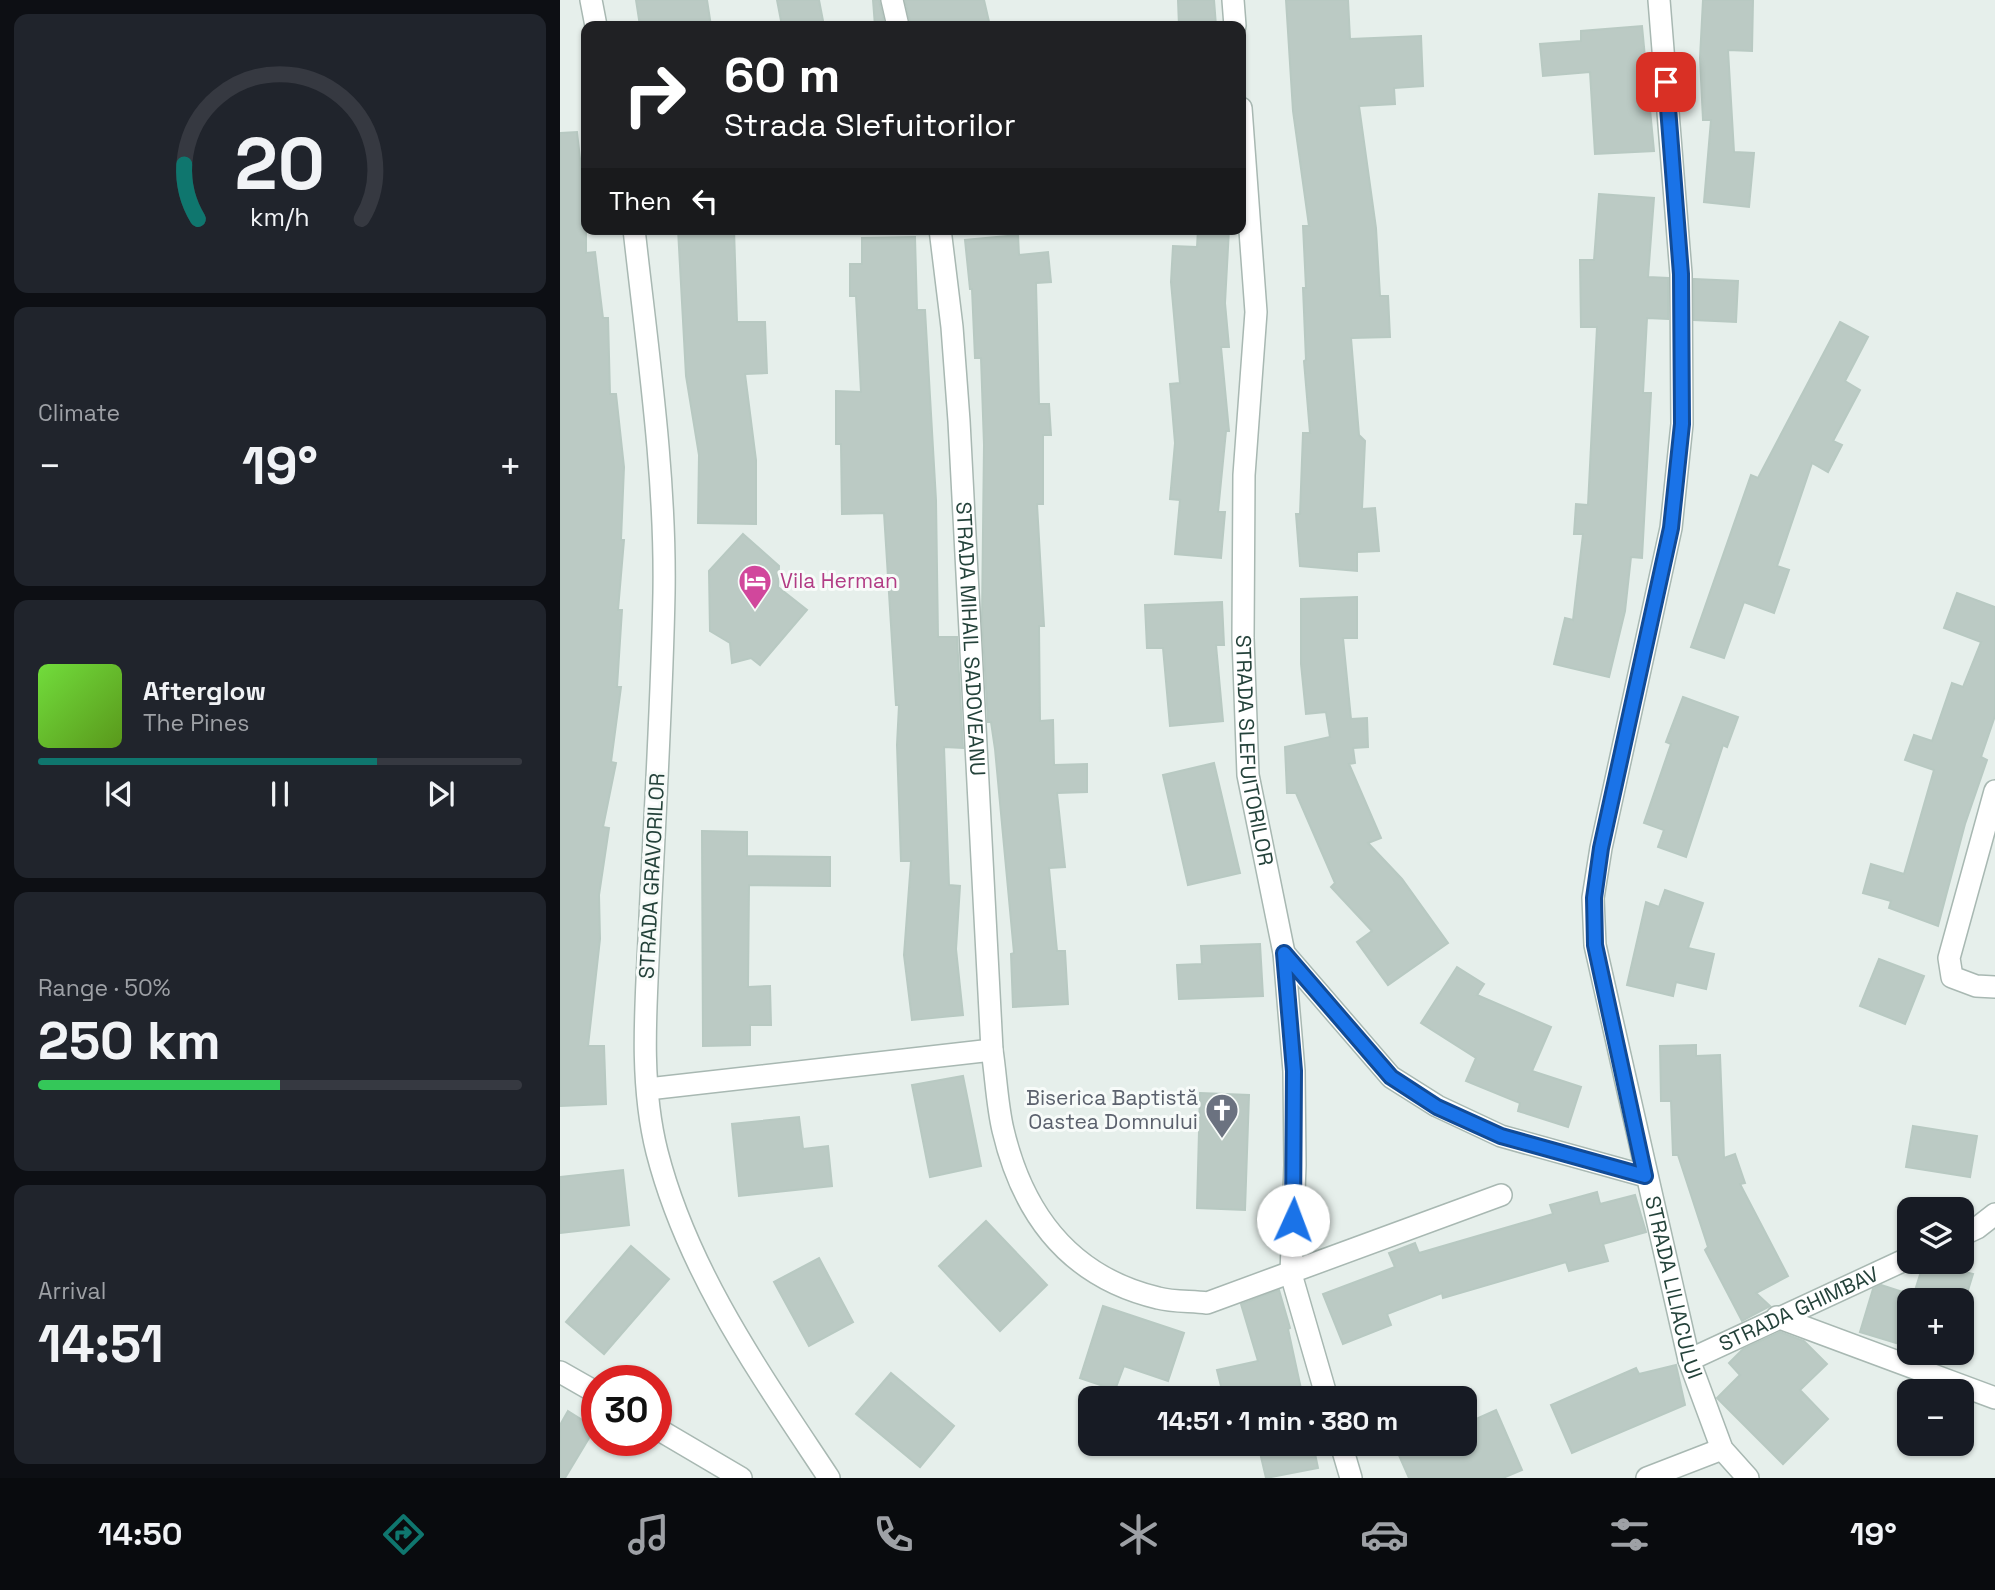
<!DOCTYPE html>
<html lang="en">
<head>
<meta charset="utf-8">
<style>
	body { margin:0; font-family:"Space Grotesk",sans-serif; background:#20242c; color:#f1f3f6; height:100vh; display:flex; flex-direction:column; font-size:26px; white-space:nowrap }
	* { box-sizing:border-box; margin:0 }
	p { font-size:23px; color:#9ea1a6 }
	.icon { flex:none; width:38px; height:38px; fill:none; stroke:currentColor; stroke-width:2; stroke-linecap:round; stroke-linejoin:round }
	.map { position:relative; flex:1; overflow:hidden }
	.panel { display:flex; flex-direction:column; gap:14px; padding:14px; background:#0d0f14; width:560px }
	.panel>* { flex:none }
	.guide { position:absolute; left:21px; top:21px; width:665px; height:214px; border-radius:14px; box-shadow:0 2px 5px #0004; background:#202124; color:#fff; overflow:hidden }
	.buttons { position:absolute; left:1337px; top:1197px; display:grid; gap:14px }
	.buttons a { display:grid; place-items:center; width:77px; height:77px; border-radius:14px; background:#171b24; box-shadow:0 2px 5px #0004; font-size:35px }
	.speed { position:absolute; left:21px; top:1365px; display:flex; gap:14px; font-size:35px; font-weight:700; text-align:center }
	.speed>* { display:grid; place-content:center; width:91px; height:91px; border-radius:50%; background:#171b24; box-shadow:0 2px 5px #0004; line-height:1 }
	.speed .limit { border:10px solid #d22; background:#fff; color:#111 }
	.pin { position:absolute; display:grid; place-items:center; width:60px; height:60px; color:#fff; margin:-30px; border-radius:14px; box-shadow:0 4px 10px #0006 }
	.me { position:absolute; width:77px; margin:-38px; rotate:2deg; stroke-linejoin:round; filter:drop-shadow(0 0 5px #0008) }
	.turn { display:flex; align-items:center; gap:24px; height:147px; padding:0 28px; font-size:32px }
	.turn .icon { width:91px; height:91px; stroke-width:2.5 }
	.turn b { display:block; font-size:49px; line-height:60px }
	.then { display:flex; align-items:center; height:66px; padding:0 28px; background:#0003; gap:14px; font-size:26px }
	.big { font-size:52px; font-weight:800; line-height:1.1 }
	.panel .card { flex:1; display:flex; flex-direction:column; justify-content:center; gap:10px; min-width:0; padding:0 24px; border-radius:14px; background:#20242c }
	.panel .dial { align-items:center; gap:0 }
	.dial svg { height:182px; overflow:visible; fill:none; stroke:#363941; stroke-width:7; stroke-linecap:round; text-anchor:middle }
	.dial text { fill:#f1f3f6; stroke:none }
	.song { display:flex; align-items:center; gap:21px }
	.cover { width:84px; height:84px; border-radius:10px; background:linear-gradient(135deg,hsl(100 70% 55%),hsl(90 70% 35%)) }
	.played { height:7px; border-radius:4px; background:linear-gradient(90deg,#0f766e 70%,#363941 70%) }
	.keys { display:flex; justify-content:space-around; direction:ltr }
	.heat { display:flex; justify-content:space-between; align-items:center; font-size:38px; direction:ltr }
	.charge { height:10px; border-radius:5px; background:linear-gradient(90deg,#34c759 50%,#363941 0) }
	.trip { position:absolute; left:518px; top:1386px; width:399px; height:70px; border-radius:14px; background:#171b24; box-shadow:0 2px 5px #0004; font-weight:800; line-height:70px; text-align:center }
	.menu { display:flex; height:112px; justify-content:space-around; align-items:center; background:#090b0e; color:#9ea1a6 }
	.menu .icon { width:49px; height:49px }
	.menu .selected { color:#0f766e }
	.menu b { font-size:32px; color:#f1f3f6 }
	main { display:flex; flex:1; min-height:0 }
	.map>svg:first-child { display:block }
	.building { fill:#bbcac4; stroke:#b8c9c2; stroke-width:2 }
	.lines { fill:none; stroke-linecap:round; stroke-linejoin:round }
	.minor-casing { stroke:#a8b8b2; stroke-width:24 }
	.minor { stroke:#fff; stroke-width:21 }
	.route-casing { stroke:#114b97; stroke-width:18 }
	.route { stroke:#1a73e8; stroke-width:12 }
	.labels { text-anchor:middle; stroke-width:6; stroke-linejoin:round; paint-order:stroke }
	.hotel-label { font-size:21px; fill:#b23c85; stroke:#f7fbf9; text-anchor:start }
	.street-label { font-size:21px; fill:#24423a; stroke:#f7fbf9 }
	.worship-label { font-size:21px; fill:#5b616d; stroke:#f7fbf9; text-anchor:end }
</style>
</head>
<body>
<main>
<section class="panel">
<div class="card dial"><svg viewBox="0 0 100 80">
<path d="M14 69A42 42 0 1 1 86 69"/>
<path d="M14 69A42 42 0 0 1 8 45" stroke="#0f766e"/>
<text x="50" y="56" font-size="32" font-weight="700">20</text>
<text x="50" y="72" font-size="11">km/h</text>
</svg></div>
<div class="card"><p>Climate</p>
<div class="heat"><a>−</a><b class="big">19°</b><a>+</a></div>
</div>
<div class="card">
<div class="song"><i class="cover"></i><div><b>Afterglow</b><p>The Pines</p></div></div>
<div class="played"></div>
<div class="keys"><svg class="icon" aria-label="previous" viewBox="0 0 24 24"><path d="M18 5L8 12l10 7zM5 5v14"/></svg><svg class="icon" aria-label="pause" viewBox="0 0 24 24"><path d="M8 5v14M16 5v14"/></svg><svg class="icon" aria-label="next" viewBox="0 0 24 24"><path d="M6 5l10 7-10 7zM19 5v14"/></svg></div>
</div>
<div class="card"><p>Range · 50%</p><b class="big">250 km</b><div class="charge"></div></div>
<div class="card"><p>Arrival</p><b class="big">14:51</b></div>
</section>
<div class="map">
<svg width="1435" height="1478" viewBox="0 0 1435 1478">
	<rect width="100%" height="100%" fill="#e6efeb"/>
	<g class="building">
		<path d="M76,0H147L151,26H80Z"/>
		<path d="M217,0H259L264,26H222Z"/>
		<path d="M313,0H319L325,26H315Z"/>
		<path d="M345,0H424L430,26H351Z"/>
		<path d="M618,0H654L656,26H619Z"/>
		<path d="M726,0H788L790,39L861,36L863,86L834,88L835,104L799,106L816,228L820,296H828L830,337L791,338L799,435L805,441L802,509L815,508L819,551L797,552V571L740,566L736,514H740L743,433H750L744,361L746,360L743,288H746L743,226H749L733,111Z"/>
		<path d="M1143,0H1193L1192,51L1168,50L1174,152L1194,153L1189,207L1144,202L1151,120H1143L1140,58Z"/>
		<path d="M1082,26L1094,151L1035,154L1030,72L983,76L980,44L1021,41V31Z"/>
		<path d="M17,132L26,211V253L35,252L43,318H48L50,394H56L64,467L61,540H64L58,610H62L57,687H61L51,762L56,763L43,827L49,828L39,895L40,939L28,1046H44L46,1104L0,1106V133Z"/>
		<path d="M1039,194L1094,198L1088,277L1108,278V319L1087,318L1083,393H1091L1082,558L1071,557L1065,611L1049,677L994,664L1005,618L1013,620L1023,534H1014L1016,504L1028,505L1037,327H1021L1020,260H1034Z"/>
		<path d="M118,229H174L177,322H205L207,373L185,374L196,460V524L138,523L139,455L126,376Z"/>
		<path d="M638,229H669L665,303L669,347H661L669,431H666L658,512H665L661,558L615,554L620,500L610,499L615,443L610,384L620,383L611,282L613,246L637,247Z"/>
		<path d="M458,235L459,255L488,252L491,282L476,283L479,404H489L491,435H483V504H477L484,626H479L480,721L493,720L494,765L527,764V792L497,793L505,867L489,868L497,951H505L508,1004L453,1007L451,954L454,953L435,749L431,722H428L422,618L424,445L421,358H415L412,289H410L405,240Z"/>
		<path d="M355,237L357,310H365L376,500L378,637H397L403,748L384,747L389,885L400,886L396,949L403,1015L352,1020L344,955L351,861H341L337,745L339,705H336L324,513L282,514L281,444H276V391L301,392L296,296H290V264H302V238Z"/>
		<path d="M1134,279L1178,281L1176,322L1134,320Z"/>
		<path d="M1280,322L1308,337L1285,381L1300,390L1273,441L1282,445L1268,472L1252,463L1217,566L1229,570L1214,613L1184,602L1164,658L1131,647L1191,475L1198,478Z"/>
		<path d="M183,534L219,566L218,587L247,610L200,665L191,658L172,663L170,643L150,631L149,571Z"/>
		<path d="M1397,593L1435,607V716L1421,757L1427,760L1405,824L1378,926L1329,908L1331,901L1303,893L1311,864L1344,874L1374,770L1345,760L1354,735L1372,741L1392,683L1403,687L1421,642L1384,628Z"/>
		<path d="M797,597V638H783L791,719L807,718L808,747L793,748L795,763L789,764L821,838L808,843L842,879L888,943L828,985L797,942L812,931L771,887L775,883L736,793H727L725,747L770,737L766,712L746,714L741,664V599Z"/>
		<path d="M662,602L664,645H656L663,721L610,726L603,648H587L585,605Z"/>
		<path d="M1123,697L1178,717L1167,747L1163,745L1126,857L1098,847L1104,830L1084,823L1111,744L1106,742Z"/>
		<path d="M654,763L680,873L628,885L603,775Z"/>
		<path d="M142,831L187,832V856L270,857V886L189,885L188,987L210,986L211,1025H190V1045L143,1046Z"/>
		<path d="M1105,890L1143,903L1128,948L1154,954L1146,989L1116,982L1113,996L1067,985L1086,902L1099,907Z"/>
		<path d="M700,944L703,996L619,999L617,965L642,964L641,946Z"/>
		<path d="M1319,959L1364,976L1345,1024L1300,1006Z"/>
		<path d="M897,967L924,984L917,995L991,1027L972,1071L1021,1087L1008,1127L958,1111L960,1103L906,1081L916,1058L861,1023Z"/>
		<path d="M1136,1045V1056L1160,1055L1164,1158L1175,1154L1185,1183L1180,1184L1228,1276L1196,1293L1210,1306L1182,1321L1145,1250L1148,1247L1118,1155H1113L1111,1101H1101L1100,1046Z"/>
		<path d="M403,1076L421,1166L370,1177L352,1085Z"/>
		<path d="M640,1093L689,1095L685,1210L637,1208Z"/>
		<path d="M239,1117L243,1149L268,1146L272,1186L179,1196L172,1124Z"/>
		<path d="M1353,1126L1417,1136L1410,1177L1346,1167Z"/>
		<path d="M63,1170L69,1225L0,1233V1177Z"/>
		<path d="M1037,1192L1040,1204L1075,1195L1086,1232L1043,1244L1048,1261L1009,1271L1006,1262L883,1298L882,1293L827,1314L831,1325L783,1344L763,1294L835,1267L829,1253L855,1243L859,1253L993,1214L990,1205Z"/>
		<path d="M426,1221L487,1285L440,1331L379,1266Z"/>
		<path d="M71,1246L109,1279L44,1354L6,1322Z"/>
		<path d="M259,1258L293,1322L249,1346L214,1282Z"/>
		<path d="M1364,1262L1413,1274L1405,1300H1352Z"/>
		<path d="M1321,1285L1349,1294V1347L1300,1332L1313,1289Z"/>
		<path d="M719,1290L730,1328L728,1329L743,1398H664L657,1370L698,1361L681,1304Z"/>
		<path d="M543,1306L624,1333L608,1381L564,1366L555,1390L520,1378Z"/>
		<path d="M1220,1332L1244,1341L1267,1364L1240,1390L1268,1419L1223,1464L1157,1398L1180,1375L1169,1363L1183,1349Z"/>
		<path d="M1116,1365L1125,1405L1012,1453L991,1405L1076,1368L1079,1374Z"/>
		<path d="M331,1373L394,1426L360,1467L296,1414Z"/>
		<path d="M936,1410L962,1470L943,1478H849L834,1444H905V1424Z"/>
		<path d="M8,1411L35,1428L5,1478H0V1425Z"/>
		<path d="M698,1444H753L758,1468L706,1478Z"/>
	</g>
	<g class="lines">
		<defs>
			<g id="minor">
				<path d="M31,0L36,26"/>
				<path d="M332,0L338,26"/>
				<path d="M673,0L675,26"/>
				<path id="s1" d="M1099,0L1121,274L1122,424L1111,528L1041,848L1033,898L1035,945L1129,1360L1162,1449L1188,1478"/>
				<path id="s2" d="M681,108L696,312L684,475L683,638L688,775L724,953L734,1071L735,1165L731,1274L767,1398"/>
				<path d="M74,229C87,347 106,474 104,593C102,701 95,810 90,918C87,995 78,1077 97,1152C128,1273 201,1375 269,1478"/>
				<path id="s3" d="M380,229L392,327L399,421L432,1050C436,1076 437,1105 443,1130C463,1215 510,1277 598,1298C613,1302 631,1301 647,1303L941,1195"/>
				<path d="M1435,791L1389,958L1392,977L1416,986L1435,987"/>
				<path d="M724,953L831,1077L877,1106L941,1136L1085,1176"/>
				<path d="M88,1089L432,1050"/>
				<path d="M1402,1235L1417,1228L1435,1214"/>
				<path d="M1217,1317L1435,1398"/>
				<path id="s4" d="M1129,1360L1349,1258"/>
				<path d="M0,1372L37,1393"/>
				<path d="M96,1428L181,1478"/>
				<path d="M781,1444L791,1478"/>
				<path d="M1087,1478L1162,1449"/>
			</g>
		</defs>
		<use href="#minor" class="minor-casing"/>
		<use href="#minor" class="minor"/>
	</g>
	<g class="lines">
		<defs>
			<path id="route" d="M733,1220L734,1071L724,953L831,1077L877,1107L941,1136L1085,1176L1035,945L1034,898L1041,848L1111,528L1122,424L1121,274L1106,82"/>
		</defs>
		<use href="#route" class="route-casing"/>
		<use href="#route" class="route"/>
	</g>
	<defs>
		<symbol id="hotel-pin" viewBox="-11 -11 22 30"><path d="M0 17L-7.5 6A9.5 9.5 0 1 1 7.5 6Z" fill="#d1479c" stroke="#f7fbf9"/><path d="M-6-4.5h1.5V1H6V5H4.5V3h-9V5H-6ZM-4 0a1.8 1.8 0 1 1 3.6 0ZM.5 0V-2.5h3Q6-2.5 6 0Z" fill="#fff"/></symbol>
		<symbol id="church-pin" viewBox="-11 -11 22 30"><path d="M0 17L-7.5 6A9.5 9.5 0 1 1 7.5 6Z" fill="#6b7280" stroke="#f7fbf9"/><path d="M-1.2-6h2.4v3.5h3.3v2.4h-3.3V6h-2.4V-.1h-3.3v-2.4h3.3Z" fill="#fff"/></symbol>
	</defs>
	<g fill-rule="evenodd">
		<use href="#hotel-pin" x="176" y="562" width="38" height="52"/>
		<use href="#church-pin" x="643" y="1091" width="38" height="52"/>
	</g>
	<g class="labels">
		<g class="hotel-label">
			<text x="220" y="588">Vila Herman</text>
		</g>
		<g class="street-label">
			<text dy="7" stroke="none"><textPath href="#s3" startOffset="411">STRADA MIHAIL SADOVEANU</textPath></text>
			<text dy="7" stroke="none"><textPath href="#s2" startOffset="644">STRADA SLEFUITORILOR</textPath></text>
			<text transform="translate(92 876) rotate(-87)" y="7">STRADA GRAVORILOR</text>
			<text dy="7" stroke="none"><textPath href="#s1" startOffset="1306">STRADA LILIACULUI</textPath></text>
			<text dy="7" stroke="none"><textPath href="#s4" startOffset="121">STRADA GHIMBAV</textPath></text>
		</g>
		<g class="worship-label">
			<text x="638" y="1105">Biserica Baptistă<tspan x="638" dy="24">Oastea Domnului</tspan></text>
		</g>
	</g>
</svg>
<div class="buttons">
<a><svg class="icon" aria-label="layers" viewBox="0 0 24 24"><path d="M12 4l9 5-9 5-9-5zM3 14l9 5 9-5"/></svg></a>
<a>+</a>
<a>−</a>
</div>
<div class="speed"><div class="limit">30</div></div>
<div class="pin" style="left:1106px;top:82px;background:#d93025"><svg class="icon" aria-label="arrive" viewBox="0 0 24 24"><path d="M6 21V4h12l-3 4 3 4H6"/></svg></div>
<svg class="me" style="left:733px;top:1220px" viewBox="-20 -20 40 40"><circle r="19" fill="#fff"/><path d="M0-13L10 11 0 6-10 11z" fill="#1a73e8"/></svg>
<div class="trip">14:51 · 1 min · 380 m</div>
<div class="guide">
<div class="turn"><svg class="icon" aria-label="right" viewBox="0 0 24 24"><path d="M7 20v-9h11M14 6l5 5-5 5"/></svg><div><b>60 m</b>Strada Slefuitorilor</div></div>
<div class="then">Then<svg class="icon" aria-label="left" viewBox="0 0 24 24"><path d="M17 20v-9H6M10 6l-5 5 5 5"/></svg></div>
</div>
</div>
</main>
<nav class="menu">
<b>14:50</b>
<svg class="icon selected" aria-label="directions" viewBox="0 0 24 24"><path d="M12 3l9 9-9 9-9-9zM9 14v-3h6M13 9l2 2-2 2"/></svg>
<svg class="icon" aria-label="music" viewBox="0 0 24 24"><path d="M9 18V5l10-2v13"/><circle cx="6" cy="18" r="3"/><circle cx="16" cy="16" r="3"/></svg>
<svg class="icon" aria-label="phone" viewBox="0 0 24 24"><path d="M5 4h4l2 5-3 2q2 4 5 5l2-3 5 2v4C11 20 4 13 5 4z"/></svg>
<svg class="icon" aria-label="climate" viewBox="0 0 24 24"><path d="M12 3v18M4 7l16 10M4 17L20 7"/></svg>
<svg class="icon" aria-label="car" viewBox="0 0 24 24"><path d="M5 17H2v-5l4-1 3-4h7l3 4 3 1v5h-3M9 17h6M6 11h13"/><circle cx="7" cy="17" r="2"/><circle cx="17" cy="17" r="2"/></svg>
<svg class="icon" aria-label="filters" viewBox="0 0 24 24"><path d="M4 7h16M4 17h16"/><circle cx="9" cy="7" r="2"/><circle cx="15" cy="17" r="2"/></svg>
<b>19°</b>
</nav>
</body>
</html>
